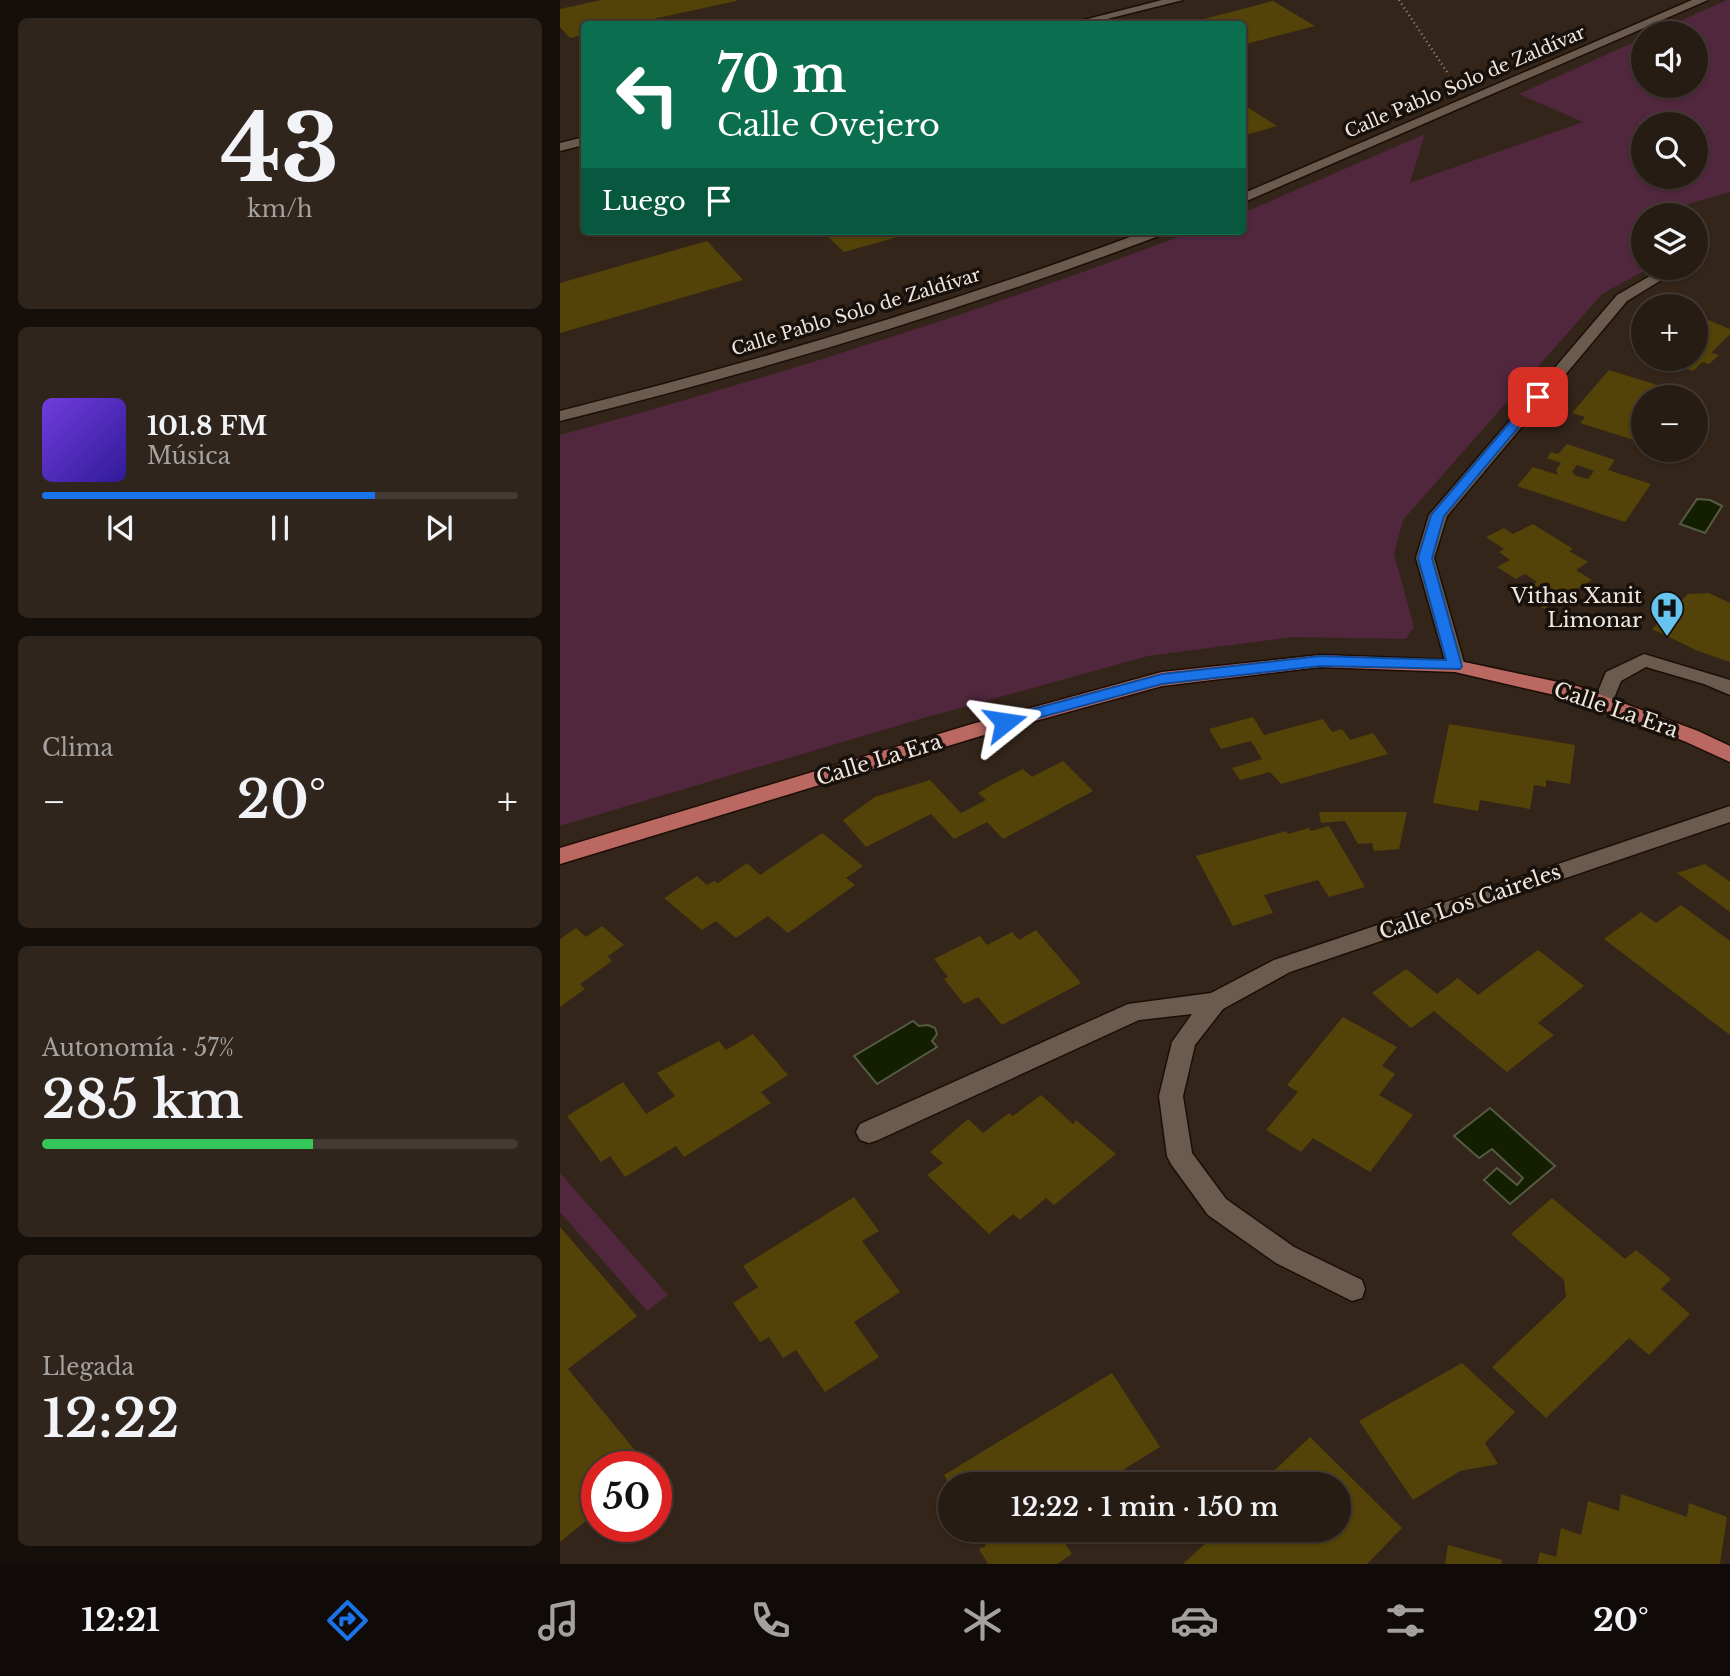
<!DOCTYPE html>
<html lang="es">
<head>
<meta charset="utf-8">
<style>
	body { margin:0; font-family:"Libre Baskerville",serif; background:#2f251d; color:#f1f3f6; height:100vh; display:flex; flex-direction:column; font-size:26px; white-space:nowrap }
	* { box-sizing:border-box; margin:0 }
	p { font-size:23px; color:#a4a1a0 }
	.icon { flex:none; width:38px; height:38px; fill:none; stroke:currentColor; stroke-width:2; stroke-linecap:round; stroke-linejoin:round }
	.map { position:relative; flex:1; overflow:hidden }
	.panel { display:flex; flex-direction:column; gap:18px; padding:18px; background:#150f0b; width:560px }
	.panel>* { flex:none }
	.hud { position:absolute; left:21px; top:21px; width:665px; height:214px; border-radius:7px; box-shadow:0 2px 5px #0004,0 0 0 2px #433a34; background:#0b6e4f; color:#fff; overflow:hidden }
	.controls { position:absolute; left:1071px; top:21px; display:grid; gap:14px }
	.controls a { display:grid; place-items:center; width:77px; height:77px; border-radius:50%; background:#271c14; box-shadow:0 2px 5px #0004,0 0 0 2px #433a34; font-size:35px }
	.speed { position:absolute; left:21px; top:1451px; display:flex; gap:14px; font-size:35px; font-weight:700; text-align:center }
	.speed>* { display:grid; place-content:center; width:91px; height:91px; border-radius:50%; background:#271c14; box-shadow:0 2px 5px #0004,0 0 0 2px #433a34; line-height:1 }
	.speed .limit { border:10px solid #d22; background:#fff; color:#111 }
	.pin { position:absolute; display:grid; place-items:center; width:60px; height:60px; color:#fff; margin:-30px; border-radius:14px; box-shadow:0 4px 10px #0006 }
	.me { position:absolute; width:77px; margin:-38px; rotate:75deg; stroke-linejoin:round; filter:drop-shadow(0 0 5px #0008) }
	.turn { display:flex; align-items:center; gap:24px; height:147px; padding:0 21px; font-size:32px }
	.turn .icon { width:91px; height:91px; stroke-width:2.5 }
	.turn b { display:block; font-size:49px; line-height:60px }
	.then { display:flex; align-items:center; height:66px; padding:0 21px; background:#0003; gap:14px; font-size:26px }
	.big { font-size:52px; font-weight:600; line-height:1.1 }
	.panel .widget { flex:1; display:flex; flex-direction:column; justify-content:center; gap:10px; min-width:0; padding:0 24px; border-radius:10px; background:#2f251d }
	.panel .dial { align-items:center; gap:0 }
	.dial b { font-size:91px; line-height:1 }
	.song { display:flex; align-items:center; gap:21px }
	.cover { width:84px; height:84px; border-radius:10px; background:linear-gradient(135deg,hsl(260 70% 55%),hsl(250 70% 35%)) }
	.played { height:7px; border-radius:4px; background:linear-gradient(90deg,#1a73e8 70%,#433a34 70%) }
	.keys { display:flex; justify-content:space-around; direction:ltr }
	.heat { display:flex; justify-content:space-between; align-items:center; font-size:38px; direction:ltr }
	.charge { height:10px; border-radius:5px; background:linear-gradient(90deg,#34c759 57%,#433a34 0) }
	.trip { position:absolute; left:378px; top:1472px; width:413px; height:70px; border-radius:35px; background:#271c14; box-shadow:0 2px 5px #0004,0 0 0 2px #433a34; font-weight:600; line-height:70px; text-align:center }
	.tab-bar { display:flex; height:112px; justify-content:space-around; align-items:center; background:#100b08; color:#a4a1a0 }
	.tab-bar .icon { width:49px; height:49px }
	.tab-bar .current { color:#1a73e8 }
	.tab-bar b { font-size:32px; color:#f1f3f6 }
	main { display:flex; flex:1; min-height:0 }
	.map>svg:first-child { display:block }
	.green { fill:#51273d; fill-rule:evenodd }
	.water { fill:#131f00; stroke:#555b43; stroke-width:2 }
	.building { fill:#534308; fill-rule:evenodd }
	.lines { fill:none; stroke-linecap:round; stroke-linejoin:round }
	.minor-casing { stroke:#1b0e05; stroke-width:3 }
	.major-casing { stroke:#1b0e05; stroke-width:3 }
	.path { stroke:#998d84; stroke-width:2.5; stroke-dasharray:1 3.5; stroke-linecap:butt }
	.minor { fill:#6b5a4e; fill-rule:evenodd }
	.major { fill:#ba6861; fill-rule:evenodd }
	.route { fill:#1a73e8; stroke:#114b97; stroke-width:2 }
	.labels { text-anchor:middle; stroke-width:7; stroke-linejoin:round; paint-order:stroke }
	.far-street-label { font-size:18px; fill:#f0e6df; stroke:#17100b }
	.poi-label { font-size:21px; fill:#f0e6df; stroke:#17100b; text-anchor:end }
	.street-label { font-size:21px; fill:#f0e6df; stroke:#17100b }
</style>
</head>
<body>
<main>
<section class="panel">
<div class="widget dial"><b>43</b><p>km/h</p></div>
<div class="widget">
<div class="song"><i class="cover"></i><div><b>101.8 FM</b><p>Música</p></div></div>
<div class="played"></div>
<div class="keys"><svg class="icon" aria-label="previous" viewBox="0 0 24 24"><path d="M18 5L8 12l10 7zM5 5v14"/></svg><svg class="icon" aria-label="pause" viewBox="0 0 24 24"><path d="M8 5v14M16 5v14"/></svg><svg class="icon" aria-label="next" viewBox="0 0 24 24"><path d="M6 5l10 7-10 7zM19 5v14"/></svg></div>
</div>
<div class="widget"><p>Clima</p>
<div class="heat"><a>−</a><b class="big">20°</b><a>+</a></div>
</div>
<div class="widget"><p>Autonomía · 57%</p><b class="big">285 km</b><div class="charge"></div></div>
<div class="widget"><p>Llegada</p><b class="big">12:22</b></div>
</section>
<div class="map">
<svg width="1170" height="1564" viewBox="0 0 1170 1564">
	<rect width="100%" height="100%" fill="#34251a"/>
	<g class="green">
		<path d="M1167,0H1170V192L1129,204L1109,215H1083V268H1087L1084,271L1042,294L843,520L834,554L854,627L846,639L732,637L588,656L360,719L0,826V435C215,377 426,310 634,231H682L683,213L865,134L850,183L1023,122L959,94L1083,38V86H1136V33H1093ZM1083,124H1136V177H1083Z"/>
		<path d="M0,1173L108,1295L87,1311L0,1212Z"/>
	</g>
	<g class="water">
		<path d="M1137,499L1150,500L1162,506L1145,533L1120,524Z"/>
		<path d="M353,1021L359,1026L368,1025L375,1028L377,1034L372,1041L377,1047L317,1084L294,1056Z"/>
		<path d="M930,1108L995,1166L950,1204L924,1180L937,1168L957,1185L963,1178L932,1149L919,1158L894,1136Z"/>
	</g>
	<g class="building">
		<path d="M41,0H176V1L70,24H24V35L10,38L0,27V9Z"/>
		<path d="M713,1L755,26L682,45V24H625Z"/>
		<path d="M682,104L717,126L682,136Z"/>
		<path d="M262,231H354L355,232L284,252Z"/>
		<path d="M147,241L183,280L0,333V283Z"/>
		<path d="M1136,315L1170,329V334L1151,353L1159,355L1149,364L1142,362L1133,371L1102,360L1099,362L1090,359H1136Z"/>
		<path d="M1049,370L1113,390L1109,394L1117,397H1083V438L1080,442L1020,423L1025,417L1012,413Z"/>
		<path d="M1007,444L1055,460L1048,470L1091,484L1065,522L957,486L973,467L998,475L996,470L1001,463L987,458L991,452L998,454ZM1017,465L1034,471L1028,479L1016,476L1012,472Z"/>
		<path d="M973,524L1013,549L1009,551L1028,562L1016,570L1032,580L984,609L960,592L977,582L965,574L956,579L937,567L950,560L939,552L944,549L926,537L944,528L953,534Z"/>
		<path d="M1149,593L1170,603V662L1138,651L1092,629L1128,594Z"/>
		<path d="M693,717L704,735L763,719L772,732L782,729L790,740L813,733L828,754L721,784L710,772L680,780L672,768L702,759L691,741L661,749L649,729Z"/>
		<path d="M889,724L1015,745L1010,784L986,780V787L974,785L970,809L920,800L918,811L873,803Z"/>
		<path d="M503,761L533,791L443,839L427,822L394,839L371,814L306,847L283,820L315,797L370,780L401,813L426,800L418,793L435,783L463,769L472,777Z"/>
		<path d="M759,812H847L839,849L814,851L812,843L798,844L785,821L761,823Z"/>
		<path d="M769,826L805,887L769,897L758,880L704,895L713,913L673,926L636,856L726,831L728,834L749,828L751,831Z"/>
		<path d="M262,833L303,866L286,878L295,885L228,933L208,916L176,938L156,921L142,930L104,898L137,876L147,885L154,881L158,883L187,863L200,875Z"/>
		<path d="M1145,864L1170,882V912L1117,873Z"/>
		<path d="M1121,905L1170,941V1035L1044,939L1081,912L1096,923Z"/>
		<path d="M42,926L64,945L48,956L52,961L20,984L25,989L0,1007V939L16,928L26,937Z"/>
		<path d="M476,930L521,983L442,1025L418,997L404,1004L384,979L388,977L374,959L420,936L427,945L452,932L459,940Z"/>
		<path d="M978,950L1024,986L978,1023L994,1035L947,1072L874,1011L851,1028L812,993L846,969L877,994L898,978L918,995Z"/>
		<path d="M783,1017L837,1047L822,1066L835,1074L819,1095L853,1115L810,1172L753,1138L741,1152L706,1130L738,1092L727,1085Z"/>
		<path d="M193,1034L228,1075L201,1092L211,1103L124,1157L116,1146L65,1177L50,1156L41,1162L7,1116L63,1082L86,1114L115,1096L97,1073L159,1041L166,1050Z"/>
		<path d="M481,1095L513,1124L516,1120L556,1154L494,1205L486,1198L460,1220L453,1214L429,1234L367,1175L383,1163L370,1152L408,1119L423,1133L449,1113L453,1116Z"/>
		<path d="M294,1197L319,1231L302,1241L340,1292L294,1322L319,1357L265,1392L236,1350L223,1358L209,1337L200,1342L173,1303L198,1287L183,1266Z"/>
		<path d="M992,1198L1065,1259L1076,1250L1111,1279L1101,1289L1130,1314L1089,1355L1069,1338L986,1418L932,1367L1006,1297L1004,1280L951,1234Z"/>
		<path d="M0,1227L77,1316L8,1369L88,1466H37V1512L0,1542Z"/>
		<path d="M902,1363L955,1412L925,1443L938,1464L900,1471L853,1500L799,1421Z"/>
		<path d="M552,1373L600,1447L540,1484H389L384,1475Z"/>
		<path d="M750,1437L842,1528L807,1564H623L660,1530H779V1484H700Z"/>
		<path d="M1061,1494L1127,1517L1129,1503L1167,1517L1160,1564H977L980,1552L996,1557L1001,1528L1021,1535L1028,1501L1059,1511Z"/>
		<path d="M416,1530H496L512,1554L497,1564H428L419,1549L426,1546Z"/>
		<path d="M888,1545L942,1560L941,1564H885Z"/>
	</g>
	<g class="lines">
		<defs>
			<g id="minor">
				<path d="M602,0H623L527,24H508Z"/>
				<path d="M1132,0H1148L682,203V194Z"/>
				<path d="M24,137V145L0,151V143Z"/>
				<path d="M586,231H606L604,234C407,309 205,370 0,421V411C199,361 394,303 586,231Z"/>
				<path d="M1104,268H1121L1067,301L887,516L874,558L905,666L902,671H888L856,558L869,515L1057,295Z"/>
				<path d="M1084,654L1170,680V695L1144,684L1086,667L1061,681L1050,708H1036L1033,703L1046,672Z"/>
				<path d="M1170,806V822L730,972L663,1009L635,1045L623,1096L632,1153L666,1199L734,1247L802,1280L805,1289L802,1298L792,1301L716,1263L648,1215L611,1164L607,1156L599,1096L612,1042L632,1014L579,1020L318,1140L309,1143L300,1140L296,1132L300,1124L568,1004L651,993L714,960Z"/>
			</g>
			<path id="major" d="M760,655L895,660L1017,686L1138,731L1170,746V762L1124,741L1012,699L895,672L760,667L602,686L424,735L0,864V848L412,724L602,672Z"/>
		</defs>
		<use href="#minor" class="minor-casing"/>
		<use href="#major" class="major-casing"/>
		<path class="path" d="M839,0L889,75"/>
		<use href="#minor" class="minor"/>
		<use href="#major" class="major"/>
	</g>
	<path class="route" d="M978,393L982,394V399L884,516L872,558L902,666L900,669L760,666L602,684L445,727L440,726L438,722L440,718L602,674L760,656L886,660L858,558L871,515L974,394Z"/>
	<defs>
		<symbol id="hospital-pin" viewBox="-11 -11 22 30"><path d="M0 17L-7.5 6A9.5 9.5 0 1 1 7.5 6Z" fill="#66c4ef" stroke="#17100b"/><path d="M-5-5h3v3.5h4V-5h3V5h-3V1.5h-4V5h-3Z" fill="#111"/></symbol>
	</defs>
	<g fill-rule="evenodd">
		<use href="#hospital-pin" x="1088" y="589" width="38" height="52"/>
	</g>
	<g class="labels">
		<g class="far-street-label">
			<text transform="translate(905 82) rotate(-23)" y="6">Calle Pablo Solo de Zaldívar</text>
			<text transform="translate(296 312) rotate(-17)" y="6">Calle Pablo Solo de Zaldívar</text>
		</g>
		<g class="poi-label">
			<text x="1082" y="603">Vithas Xanit<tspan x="1082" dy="24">Limonar</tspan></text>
		</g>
		<g class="street-label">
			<text transform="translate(1056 710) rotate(19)" y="7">Calle La Era</text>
			<text transform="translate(319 760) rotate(-17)" y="7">Calle La Era</text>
			<text transform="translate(910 902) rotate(-19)" y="7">Calle Los Caireles</text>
		</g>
	</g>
</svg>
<div class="controls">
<a><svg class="icon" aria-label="sound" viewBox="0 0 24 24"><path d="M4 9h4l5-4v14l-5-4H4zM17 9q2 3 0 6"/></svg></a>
<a><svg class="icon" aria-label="search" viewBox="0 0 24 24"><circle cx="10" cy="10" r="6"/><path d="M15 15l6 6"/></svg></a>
<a><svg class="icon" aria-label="layers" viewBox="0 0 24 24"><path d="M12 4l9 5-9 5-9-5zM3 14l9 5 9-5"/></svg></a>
<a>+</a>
<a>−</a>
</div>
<div class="speed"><div class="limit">50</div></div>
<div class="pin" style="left:978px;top:397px;background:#d93025"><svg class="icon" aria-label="arrive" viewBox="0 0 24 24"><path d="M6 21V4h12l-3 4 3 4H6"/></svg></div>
<svg class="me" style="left:445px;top:722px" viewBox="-20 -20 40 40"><path d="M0-17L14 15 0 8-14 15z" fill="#1a73e8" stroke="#fff" stroke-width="4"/></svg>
<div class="trip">12:22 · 1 min · 150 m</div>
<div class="hud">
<div class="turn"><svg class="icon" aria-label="left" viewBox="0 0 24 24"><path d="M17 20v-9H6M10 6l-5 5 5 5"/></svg><div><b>70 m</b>Calle Ovejero</div></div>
<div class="then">Luego<svg class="icon" aria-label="arrive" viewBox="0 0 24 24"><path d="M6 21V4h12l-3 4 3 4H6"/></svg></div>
</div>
</div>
</main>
<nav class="tab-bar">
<b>12:21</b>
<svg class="icon current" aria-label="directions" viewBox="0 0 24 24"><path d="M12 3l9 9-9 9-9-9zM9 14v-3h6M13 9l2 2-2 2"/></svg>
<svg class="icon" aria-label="music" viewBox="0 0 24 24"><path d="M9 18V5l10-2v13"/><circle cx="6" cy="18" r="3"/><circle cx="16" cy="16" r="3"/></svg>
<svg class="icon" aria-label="phone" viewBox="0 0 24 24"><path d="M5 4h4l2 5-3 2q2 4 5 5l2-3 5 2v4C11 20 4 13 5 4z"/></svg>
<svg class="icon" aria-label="climate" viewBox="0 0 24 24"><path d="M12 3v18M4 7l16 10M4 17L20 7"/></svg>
<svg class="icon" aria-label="car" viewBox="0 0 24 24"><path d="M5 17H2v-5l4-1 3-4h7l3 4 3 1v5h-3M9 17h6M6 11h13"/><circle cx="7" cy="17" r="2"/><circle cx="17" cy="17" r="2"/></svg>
<svg class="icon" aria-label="filters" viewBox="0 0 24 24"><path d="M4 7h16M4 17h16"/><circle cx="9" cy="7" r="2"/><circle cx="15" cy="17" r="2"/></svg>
<b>20°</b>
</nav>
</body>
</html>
